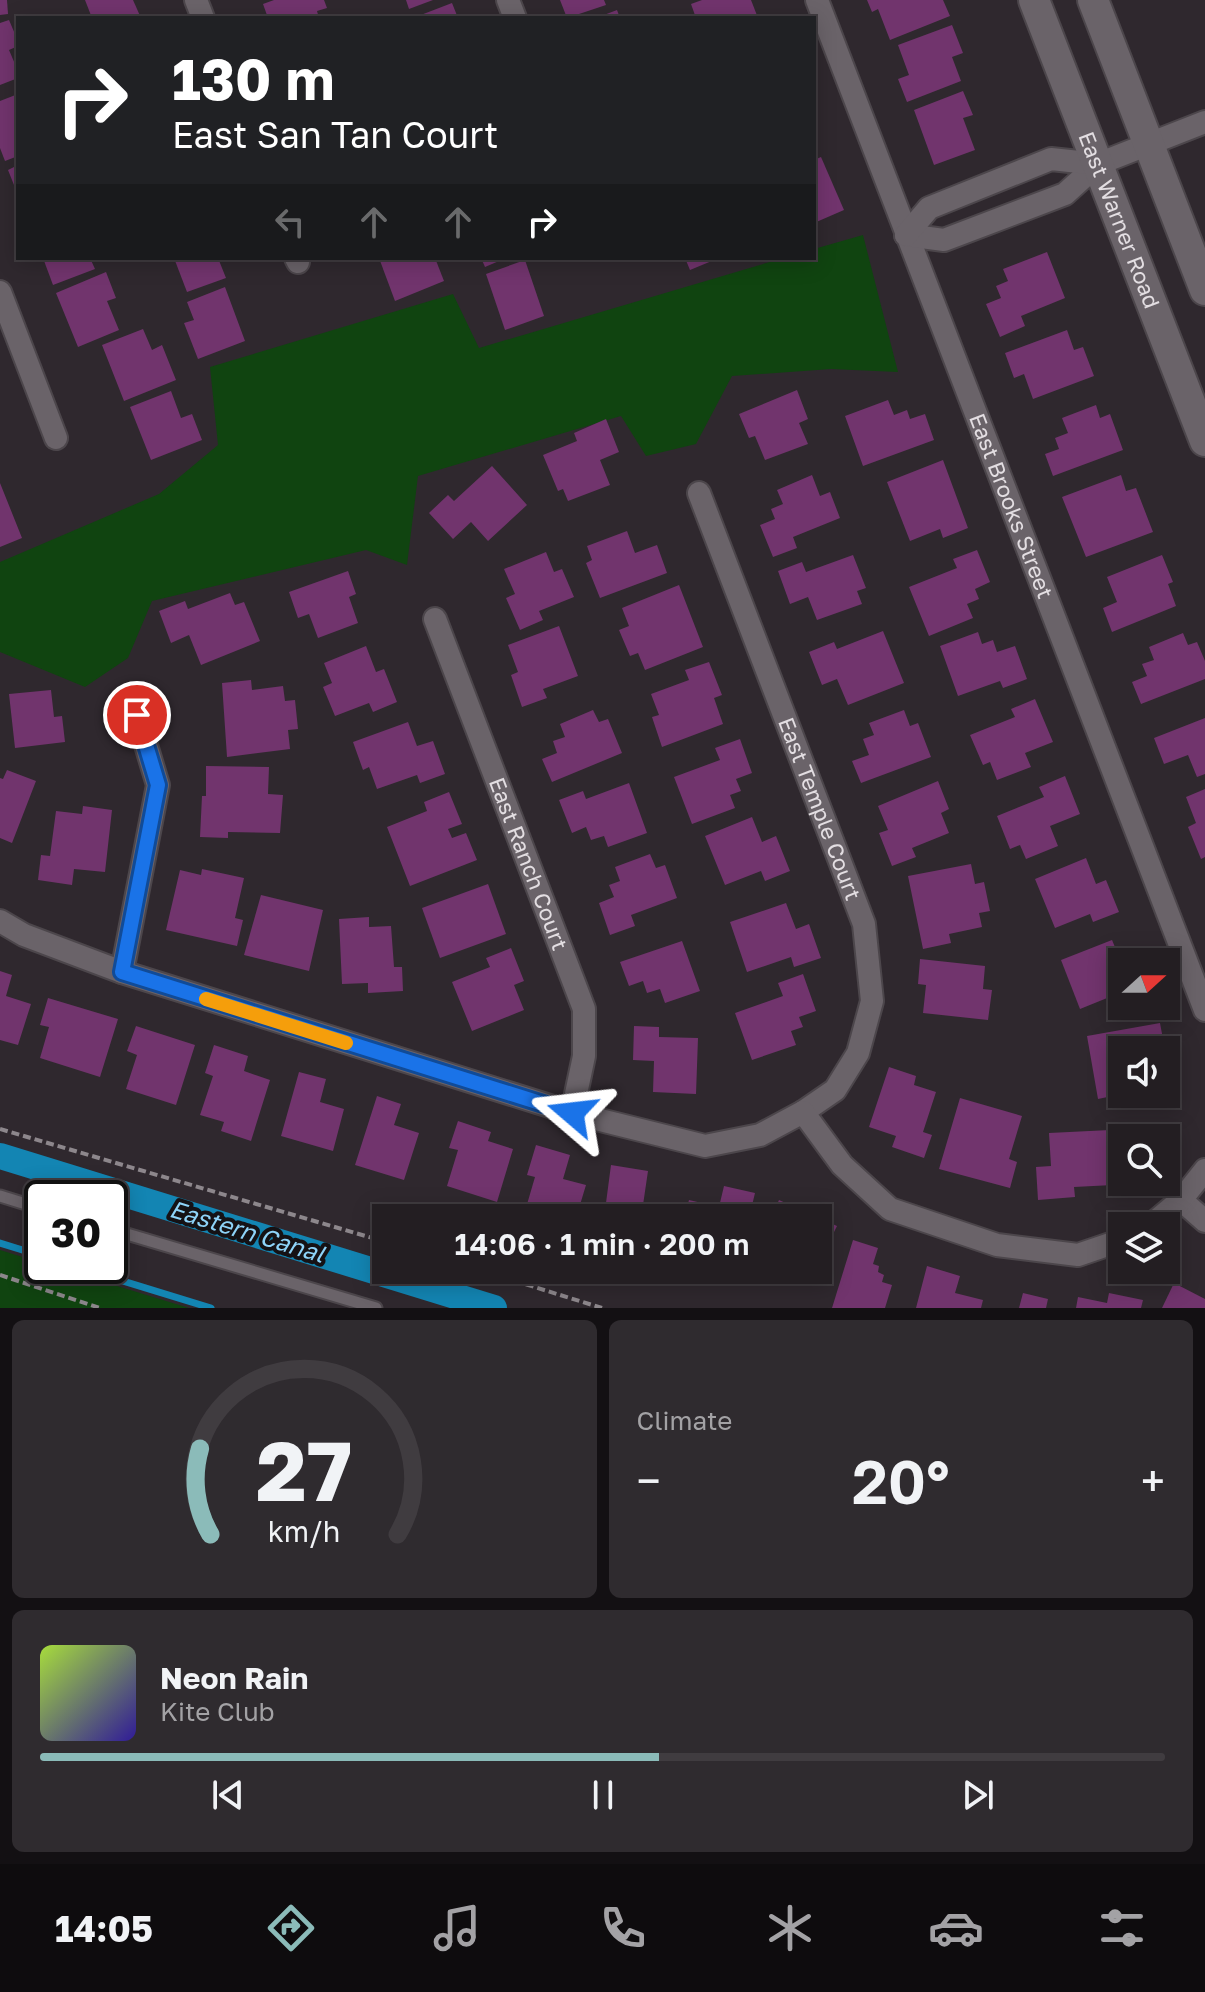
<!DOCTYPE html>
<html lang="en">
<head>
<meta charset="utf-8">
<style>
	body { margin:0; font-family:"Golos Text",sans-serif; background:#2f2b2f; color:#f1f3f6; height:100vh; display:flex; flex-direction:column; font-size:30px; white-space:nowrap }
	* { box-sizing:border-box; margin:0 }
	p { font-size:26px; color:#a3a2a5 }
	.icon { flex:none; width:44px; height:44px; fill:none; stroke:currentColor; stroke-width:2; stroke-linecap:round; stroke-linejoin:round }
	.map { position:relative; height:1308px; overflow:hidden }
	.sheet { display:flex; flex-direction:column; gap:12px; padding:12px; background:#131013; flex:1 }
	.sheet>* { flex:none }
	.guide { position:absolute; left:16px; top:16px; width:800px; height:244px; border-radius:0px; box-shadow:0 4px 20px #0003,0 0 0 2px #403c40; background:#202124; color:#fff; overflow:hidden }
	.needle { width:52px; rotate:69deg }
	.tools { position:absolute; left:1108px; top:948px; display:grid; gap:16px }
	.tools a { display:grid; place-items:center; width:72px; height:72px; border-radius:0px; background:#231e22; box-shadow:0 4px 20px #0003,0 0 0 2px #403c40; font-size:40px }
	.speed { position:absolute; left:24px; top:1180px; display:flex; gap:16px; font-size:40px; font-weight:700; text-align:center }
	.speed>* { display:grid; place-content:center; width:104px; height:104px; border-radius:50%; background:#231e22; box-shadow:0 4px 20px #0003,0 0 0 2px #403c40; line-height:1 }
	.speed .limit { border:4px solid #111; border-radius:12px; background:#fff; color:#111 }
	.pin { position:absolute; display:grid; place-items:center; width:68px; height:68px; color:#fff; margin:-34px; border:4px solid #fff; border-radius:50%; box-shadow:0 2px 8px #0007 }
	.me { position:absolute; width:88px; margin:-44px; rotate:287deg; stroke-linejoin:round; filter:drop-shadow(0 0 6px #0008) }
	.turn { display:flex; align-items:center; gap:28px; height:168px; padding:0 24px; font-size:36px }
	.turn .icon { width:104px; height:104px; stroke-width:2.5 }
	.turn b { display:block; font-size:56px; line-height:68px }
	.lanes { display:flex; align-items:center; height:76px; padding:0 24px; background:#0003; justify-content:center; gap:40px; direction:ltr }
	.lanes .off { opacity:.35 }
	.big { font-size:60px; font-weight:600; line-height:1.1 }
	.sheet .tile { flex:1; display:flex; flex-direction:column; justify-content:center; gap:12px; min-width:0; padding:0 28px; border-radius:12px; background:#2f2b2f }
	.sheet .dial { align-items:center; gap:0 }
	.dial svg { height:208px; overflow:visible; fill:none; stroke:#403c40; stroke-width:7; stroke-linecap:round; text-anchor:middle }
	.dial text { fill:#f1f3f6; stroke:none }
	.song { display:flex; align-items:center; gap:24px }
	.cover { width:96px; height:96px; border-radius:12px; background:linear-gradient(135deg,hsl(80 70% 55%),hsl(250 70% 35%)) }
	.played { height:8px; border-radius:4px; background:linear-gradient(90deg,#8bbbb9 55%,#403c40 55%) }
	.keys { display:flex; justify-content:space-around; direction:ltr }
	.heat { display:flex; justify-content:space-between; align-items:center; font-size:44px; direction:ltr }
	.sheet .tiles { flex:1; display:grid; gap:12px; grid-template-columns:1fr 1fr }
	.tile:last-child { grid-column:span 2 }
	.trip { position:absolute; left:372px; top:1204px; width:460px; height:80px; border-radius:0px; background:#231e22; box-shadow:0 4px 20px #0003,0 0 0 2px #403c40; font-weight:600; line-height:80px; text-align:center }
	.tabs { display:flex; height:128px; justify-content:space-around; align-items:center; background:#0e0c0e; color:#a3a2a5 }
	.tabs .icon { width:56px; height:56px }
	.tabs .active { color:#8bbbb9 }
	.tabs b { font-size:36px; color:#f1f3f6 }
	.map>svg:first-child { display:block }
	.green { fill:#104410 }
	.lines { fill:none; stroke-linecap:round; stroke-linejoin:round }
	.stream { stroke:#1385b3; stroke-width:7 }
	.canal { stroke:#1385b3; stroke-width:26 }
	.building { fill:#71346d }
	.service-casing { stroke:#4c464b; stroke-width:15 }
	.minor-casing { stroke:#4c464b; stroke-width:26 }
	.secondary-casing { stroke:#4c464b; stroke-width:34 }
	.path { stroke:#8d878c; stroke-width:4; stroke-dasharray:8 4; stroke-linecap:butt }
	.service { stroke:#6a6369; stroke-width:11 }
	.minor { stroke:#6a6369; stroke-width:22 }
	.secondary { stroke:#6a6369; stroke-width:30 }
	.route-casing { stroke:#114b97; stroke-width:20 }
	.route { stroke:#1a73e8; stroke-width:14 }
	.slow { stroke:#f59e0b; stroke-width:14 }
	.labels { text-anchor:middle; stroke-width:8; stroke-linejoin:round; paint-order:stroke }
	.street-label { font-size:22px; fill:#e3dee2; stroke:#151215 }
	.water-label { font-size:24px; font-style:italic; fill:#8ed3f8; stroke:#151215 }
</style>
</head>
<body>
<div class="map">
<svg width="1205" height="1308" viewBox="0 0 1205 1308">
	<rect width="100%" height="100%" fill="#2f282e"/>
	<g class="green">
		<path d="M863,235L898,372L831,369L732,376L696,444L646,456L621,416L418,476L407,565L366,550L152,601L128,658L85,687L0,652V562L159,494L218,445L210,367L453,294L479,348L783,258H814V249Z"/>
		<path d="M0,1250L42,1263V1266H52L189,1308H0Z"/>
	</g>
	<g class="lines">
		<g class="stream">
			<path d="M0,1243L42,1256"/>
			<path d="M74,1266L211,1308"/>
		</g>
		<path class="canal" d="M0,1156L494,1308"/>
	</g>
	<g class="building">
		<path d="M0,0H7L8,14L0,15Z"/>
		<path d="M85,0H133L141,18H92Z"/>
		<path d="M274,0H324L327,8L317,11L319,18H268L263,4Z"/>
		<path d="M406,0H433L409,9Z"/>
		<path d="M560,0H604L606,5L567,18Z"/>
		<path d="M702,0H751L758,18H696L691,4Z"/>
		<path d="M867,0H943L950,16L890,40L878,9L872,12Z"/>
		<path d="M452,3L458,18H413Z"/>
		<path d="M617,10L620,18H596Z"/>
		<path d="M9,20L18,41V46L9,50L18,71V78L0,85V23Z"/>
		<path d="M952,25L963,53L952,57L961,81L907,102L898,79L909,75L898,45Z"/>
		<path d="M963,91L973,115L963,118L975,150L934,165L914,110Z"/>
		<path d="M18,94V156L5,161L0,148V101Z"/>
		<path d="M821,157L844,210L814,223V160Z"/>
		<path d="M18,165V195L8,170Z"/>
		<path d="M1047,252L1065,298L1021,316L1025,326L1000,337L986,304L1001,298L996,286L1008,281L1003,269Z"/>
		<path d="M43,258H90L95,269L53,285Z"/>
		<path d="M174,258H218L226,278L187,292Z"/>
		<path d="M379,258H435L444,281L395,301Z"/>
		<path d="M481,258H506L485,267Z"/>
		<path d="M685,258H719L690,270Z"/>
		<path d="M525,260L544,316L505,330L486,274Z"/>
		<path d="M106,272L116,298L107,301L119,330L78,347L56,293Z"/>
		<path d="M225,287L245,341L198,359L184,323L194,320L187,302Z"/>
		<path d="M143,329L152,350L162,345L176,380L124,401L102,345Z"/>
		<path d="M1067,330L1074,350L1083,347L1094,376L1033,399L1024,374L1014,378L1005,353Z"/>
		<path d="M797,390L808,419L799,423L808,444L765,460L755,436L749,438L739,414Z"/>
		<path d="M171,391L181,418L192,414L202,440L151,460L130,407Z"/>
		<path d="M888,400L894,415L907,410L910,419L925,414L934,440L863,466L845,416Z"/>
		<path d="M1096,405L1100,418L1110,414L1123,450L1053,476L1045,454L1059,449L1055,438L1068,433L1062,418Z"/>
		<path d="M606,419L619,452L600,460L610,485L568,501L563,489L558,491L543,455L577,441L574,433Z"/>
		<path d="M943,460L968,528L943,538L940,529L910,541L887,482Z"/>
		<path d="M492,466L527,505L488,541L471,522L453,539L429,513L448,495L454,501Z"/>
		<path d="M812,475L820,496L830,492L840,518L793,537L797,548L773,557L760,525L775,519L771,509L783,504L777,490Z"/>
		<path d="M1121,475L1126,491L1136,488L1153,532L1086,557L1062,497Z"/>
		<path d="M0,483L22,538L0,547Z"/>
		<path d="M627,531L635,553L657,545L667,573L600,598L586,563L592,560L587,546Z"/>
		<path d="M977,550L990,582L975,589L979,599L967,604L973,618L929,636L909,587L957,568L953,559Z"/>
		<path d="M546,552L554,572L562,569L574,597L539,611L543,620L520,630L506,598L515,594L504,569Z"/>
		<path d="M853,555L866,588L857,591L862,604L817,620L808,597L790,604L778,571L802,562L806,572Z"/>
		<path d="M1162,555L1173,582L1168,584L1176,606L1112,632L1103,608L1117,602L1107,577Z"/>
		<path d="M348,571L356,594L349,597L358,623L318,638L309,614L298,618L289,592Z"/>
		<path d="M679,585L703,647L645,670L638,653L630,656L619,630L629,626L622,608Z"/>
		<path d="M230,593L235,605L244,602L260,641L201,665L189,635L171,643L159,611L185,601L188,609Z"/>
		<path d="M559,626L578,676L543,689L547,698L522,707L511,675L518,672L508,645Z"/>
		<path d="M883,631L904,683L848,705L837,679L822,685L809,652L834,642L837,649Z"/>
		<path d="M978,632L982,644L993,640L997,652L1015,646L1027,679L1003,688L1000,681L958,696L940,646Z"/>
		<path d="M1183,633L1188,645L1197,642L1205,661V679L1141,704L1132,682L1147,676L1142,664L1154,660L1149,647Z"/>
		<path d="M366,646L376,672L384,669L397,702L373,712L369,703L335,716L323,687L332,683L324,663Z"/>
		<path d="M709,662L722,695L714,698L723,724L662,747L652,717L659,715L651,694L689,680L685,670Z"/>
		<path d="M251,680L252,690L283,686L285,701L295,700L298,729L288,730L290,749L227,757L222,683Z"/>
		<path d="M51,690L54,717L62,716L65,742L15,748L9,694Z"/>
		<path d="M1035,699L1053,742L1025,753L1031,767L997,780L990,762L983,765L970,735L1015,717L1011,709Z"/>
		<path d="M593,710L599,722L608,719L622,753L552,782L542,759L557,753L553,741L565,737L560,724Z"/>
		<path d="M904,710L910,726L918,723L931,757L861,783L852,761L869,755L863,739L874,735L869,723Z"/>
		<path d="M1205,718V774L1197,777L1188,755L1164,764L1154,738Z"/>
		<path d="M408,722L417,746L433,741L445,774L420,783L417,775L377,789L369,767L363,770L353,742Z"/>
		<path d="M740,739L752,773L736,779L741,791L730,795L735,808L692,824L674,777L720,760L715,748Z"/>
		<path d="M206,766L269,767L268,794L283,795L280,833L228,832V838L200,837L202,796H206Z"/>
		<path d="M7,770L36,781L12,843L0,838V778L3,779Z"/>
		<path d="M1065,776L1080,814L1050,826L1058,846L1026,859L1020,845L1010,849L997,816L1044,797L1039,787Z"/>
		<path d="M938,781L949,809L941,813L949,833L912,848L916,857L892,866L879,833L888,830L878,806Z"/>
		<path d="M629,783L647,833L608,847L604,836L591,840L586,827L572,833L559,800L583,791L586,799Z"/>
		<path d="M1205,789V857L1201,859L1188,827L1196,823L1186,797Z"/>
		<path d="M449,792L462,824L448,829L452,838L466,833L477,860L410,886L387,827L427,811L424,802Z"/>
		<path d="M83,806L112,810L105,872L74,869L72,885L38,880L41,855L50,856L56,811L82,814Z"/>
		<path d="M752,817L762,842L776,836L790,871L765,881L761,871L725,885L705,836Z"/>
		<path d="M650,854L656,868L665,865L677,898L631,915L635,926L610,935L599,903L614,897L609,885L620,881L615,867Z"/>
		<path d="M1086,858L1096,884L1106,880L1119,912L1093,922L1090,914L1055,928L1035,879Z"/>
		<path d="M971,864L975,884L984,882L990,911L979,913L982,927L949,934L951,943L923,949L908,876Z"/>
		<path d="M202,869L244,878L235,918L243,920L237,946L166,930L180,870L201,875Z"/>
		<path d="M488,884L506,934L440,958L422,908Z"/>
		<path d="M261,895L323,910L309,971L244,955Z"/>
		<path d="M786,903L796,929L809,924L821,958L794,967L791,957L747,972L730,922Z"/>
		<path d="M369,917V927L391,926L394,967H402L403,991L368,993V983L342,984L339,919Z"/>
		<path d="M1112,940L1122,964V992L1080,1009L1061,960Z"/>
		<path d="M682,941L700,991L665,1003L660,989L647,993L643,981L629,986L620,962Z"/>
		<path d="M511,948L524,981L514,985L524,1010L472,1031L452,982L490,967L486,958Z"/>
		<path d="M920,959L985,966L983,989L992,990L988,1020L923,1013L926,985L918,984Z"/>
		<path d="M0,971L12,975L6,996L31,1004L18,1045L0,1040Z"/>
		<path d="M803,974L816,1011L799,1017L803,1027L791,1031L796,1045L752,1060L735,1013L783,996L778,983Z"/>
		<path d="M48,998L118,1019L100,1077L40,1058L49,1027L40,1025Z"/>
		<path d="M1160,1023L1165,1050H1122V1094L1098,1099L1087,1036Z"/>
		<path d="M136,1026L195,1045L176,1105L126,1089L137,1055L127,1051Z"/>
		<path d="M634,1026L659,1027V1037L698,1038L696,1094L653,1092L654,1061L633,1060Z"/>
		<path d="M214,1045L248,1056L244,1071L270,1080L251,1141L221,1131L224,1122L200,1115L213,1076L205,1073Z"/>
		<path d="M889,1067L916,1076L914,1085L936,1092L923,1132L932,1135L924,1158L892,1147L896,1136L869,1127Z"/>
		<path d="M299,1072L326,1079L320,1102L344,1109L333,1151L281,1136Z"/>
		<path d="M1166,1083L1170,1097L1141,1102L1140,1094H1166Z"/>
		<path d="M377,1096L401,1104L394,1125L419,1133L404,1180L355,1165Z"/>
		<path d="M960,1098L1022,1116L1009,1159L1017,1162L1010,1188L939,1169Z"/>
		<path d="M458,1121L491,1132L488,1141L513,1149L497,1202L447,1186L458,1150L449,1148Z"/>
		<path d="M1110,1130L1113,1185L1074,1187L1075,1197L1038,1200L1036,1167L1051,1166L1049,1133Z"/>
		<path d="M536,1145L570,1155L563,1179L586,1185L576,1218H523L535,1177L527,1175Z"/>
		<path d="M611,1165L648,1171L643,1205L659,1207L657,1218H604Z"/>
		<path d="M724,1186L755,1193L749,1218H684L689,1200L719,1207Z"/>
		<path d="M779,1200L837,1226L818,1264V1218H771Z"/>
		<path d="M853,1240L878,1248L873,1264L879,1266L878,1272L884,1275L882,1282L892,1285L885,1308H832Z"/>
		<path d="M927,1266L960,1276L955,1293L983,1300L981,1308H916Z"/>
		<path d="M768,1270H815L809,1283L792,1275L789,1280Z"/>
		<path d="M1174,1283L1205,1299V1308H1162Z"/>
		<path d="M1023,1293L1048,1299L1046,1308H1019Z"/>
		<path d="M1109,1293L1143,1300L1141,1308H1076L1078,1297L1107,1303Z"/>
	</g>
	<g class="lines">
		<defs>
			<g id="service">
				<path d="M0,1196L42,1209"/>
				<path d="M110,1229L376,1308"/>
			</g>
			<g id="minor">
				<path d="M196,0L203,18"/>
				<path d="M508,0L515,18"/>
				<path id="s1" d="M817,0L1205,1010"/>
				<path d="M906,235L944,240L1065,194L1098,164L1205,122"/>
				<path d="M906,235L929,208L1051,159L1098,164"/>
				<path d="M296,258L298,262"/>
				<path d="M0,292L56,438"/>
				<path id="s2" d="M699,493L864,924L872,1001L858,1053L835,1090L803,1112"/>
				<path id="s3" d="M435,619L584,1009V1056L572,1113"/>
				<path d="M0,921L24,935L122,972L572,1113L705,1146L760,1135L803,1112L842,1165L890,1209L997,1245L1078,1255L1122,1240"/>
				<path d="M122,972L158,785L137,715"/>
				<path d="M1181,1200L1205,1221"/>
				<path d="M1150,1226L1181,1200L1205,1170"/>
			</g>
			<g id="secondary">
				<path id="s4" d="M1034,0L1205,441"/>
				<path d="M1093,0L1205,290"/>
			</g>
		</defs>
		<use href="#service" class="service-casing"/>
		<use href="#minor" class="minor-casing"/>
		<use href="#secondary" class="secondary-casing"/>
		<g class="path">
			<path d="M0,1129L386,1242"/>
			<path d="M480,1270L602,1308"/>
			<path d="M0,1275L100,1308"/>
		</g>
		<use href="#service" class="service"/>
		<use href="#minor" class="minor"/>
		<use href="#secondary" class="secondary"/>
	</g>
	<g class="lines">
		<defs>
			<path id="route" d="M137,715L158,785L122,972L572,1113"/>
		</defs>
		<use href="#route" class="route-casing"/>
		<use href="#route" class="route"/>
		<path class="slow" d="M206,999L346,1043"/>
	</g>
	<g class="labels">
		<g class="street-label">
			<text dy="8" stroke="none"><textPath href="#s4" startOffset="236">East Warner Road</textPath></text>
			<text dy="8" stroke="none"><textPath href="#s1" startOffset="542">East Brooks Street</textPath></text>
			<text dy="8" stroke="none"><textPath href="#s2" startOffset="338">East Temple Court</textPath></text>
			<text dy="8" stroke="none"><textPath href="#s3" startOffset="262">East Ranch Court</textPath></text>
		</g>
		<g class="water-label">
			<text transform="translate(247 1232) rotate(17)" y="8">Eastern Canal</text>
		</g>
	</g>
</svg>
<div class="tools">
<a><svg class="needle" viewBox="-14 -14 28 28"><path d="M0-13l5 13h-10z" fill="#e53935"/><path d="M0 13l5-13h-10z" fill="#a3a2a5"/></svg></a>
<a><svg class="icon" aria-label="sound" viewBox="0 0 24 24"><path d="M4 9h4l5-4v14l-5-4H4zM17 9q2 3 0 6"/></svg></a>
<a><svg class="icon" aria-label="search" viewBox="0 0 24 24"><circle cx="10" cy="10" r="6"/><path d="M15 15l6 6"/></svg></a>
<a><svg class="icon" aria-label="layers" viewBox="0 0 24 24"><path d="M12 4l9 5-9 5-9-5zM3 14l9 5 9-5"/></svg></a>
</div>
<div class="speed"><div class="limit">30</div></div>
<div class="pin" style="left:137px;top:715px;background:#d93025"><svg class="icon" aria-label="arrive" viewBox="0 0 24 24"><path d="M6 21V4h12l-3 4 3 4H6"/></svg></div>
<svg class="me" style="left:572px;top:1113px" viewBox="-20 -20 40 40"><path d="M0-17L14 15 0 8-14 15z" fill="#1a73e8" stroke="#fff" stroke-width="4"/></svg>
<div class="trip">14:06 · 1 min · 200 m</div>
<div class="guide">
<div class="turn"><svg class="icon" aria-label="right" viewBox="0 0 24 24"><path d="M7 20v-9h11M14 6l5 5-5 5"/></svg><div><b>130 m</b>East San Tan Court</div></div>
<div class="lanes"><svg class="icon off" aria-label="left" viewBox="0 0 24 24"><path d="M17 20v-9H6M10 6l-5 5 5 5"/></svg><svg class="icon off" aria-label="ahead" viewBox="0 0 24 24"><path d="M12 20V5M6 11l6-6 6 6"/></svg><svg class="icon off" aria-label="ahead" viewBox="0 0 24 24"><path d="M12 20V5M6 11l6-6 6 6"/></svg><svg class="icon" aria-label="right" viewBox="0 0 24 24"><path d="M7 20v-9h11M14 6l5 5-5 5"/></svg></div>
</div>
</div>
<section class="sheet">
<div class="tiles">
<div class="tile dial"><svg viewBox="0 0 100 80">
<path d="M14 69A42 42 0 1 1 86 69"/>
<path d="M14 69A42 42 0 0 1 10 36" stroke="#8bbbb9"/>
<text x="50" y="56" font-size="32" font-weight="700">27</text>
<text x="50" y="72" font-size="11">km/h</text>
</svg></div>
<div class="tile"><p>Climate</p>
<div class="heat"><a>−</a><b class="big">20°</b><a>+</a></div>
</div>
<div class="tile">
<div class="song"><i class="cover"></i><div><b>Neon Rain</b><p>Kite Club</p></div></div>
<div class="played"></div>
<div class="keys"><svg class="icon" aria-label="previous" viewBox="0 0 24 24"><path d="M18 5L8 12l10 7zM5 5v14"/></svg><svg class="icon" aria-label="pause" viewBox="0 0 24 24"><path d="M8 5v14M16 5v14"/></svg><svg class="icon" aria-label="next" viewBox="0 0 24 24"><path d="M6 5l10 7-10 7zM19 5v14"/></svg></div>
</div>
</div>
</section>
<nav class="tabs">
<b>14:05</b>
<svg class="icon active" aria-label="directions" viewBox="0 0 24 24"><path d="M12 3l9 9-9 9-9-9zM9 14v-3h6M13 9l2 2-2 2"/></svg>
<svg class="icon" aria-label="music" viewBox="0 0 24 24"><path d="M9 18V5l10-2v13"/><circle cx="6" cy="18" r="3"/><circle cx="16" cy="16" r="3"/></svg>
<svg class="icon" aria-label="phone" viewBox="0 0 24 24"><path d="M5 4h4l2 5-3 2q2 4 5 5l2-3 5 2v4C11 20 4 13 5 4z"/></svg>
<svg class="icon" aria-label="climate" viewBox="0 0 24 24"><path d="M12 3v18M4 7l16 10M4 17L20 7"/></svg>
<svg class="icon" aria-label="car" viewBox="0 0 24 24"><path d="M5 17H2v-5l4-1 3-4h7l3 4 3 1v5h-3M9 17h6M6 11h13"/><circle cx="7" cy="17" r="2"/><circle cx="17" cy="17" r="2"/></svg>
<svg class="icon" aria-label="filters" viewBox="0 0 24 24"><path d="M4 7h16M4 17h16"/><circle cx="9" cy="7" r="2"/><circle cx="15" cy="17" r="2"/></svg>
</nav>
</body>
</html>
